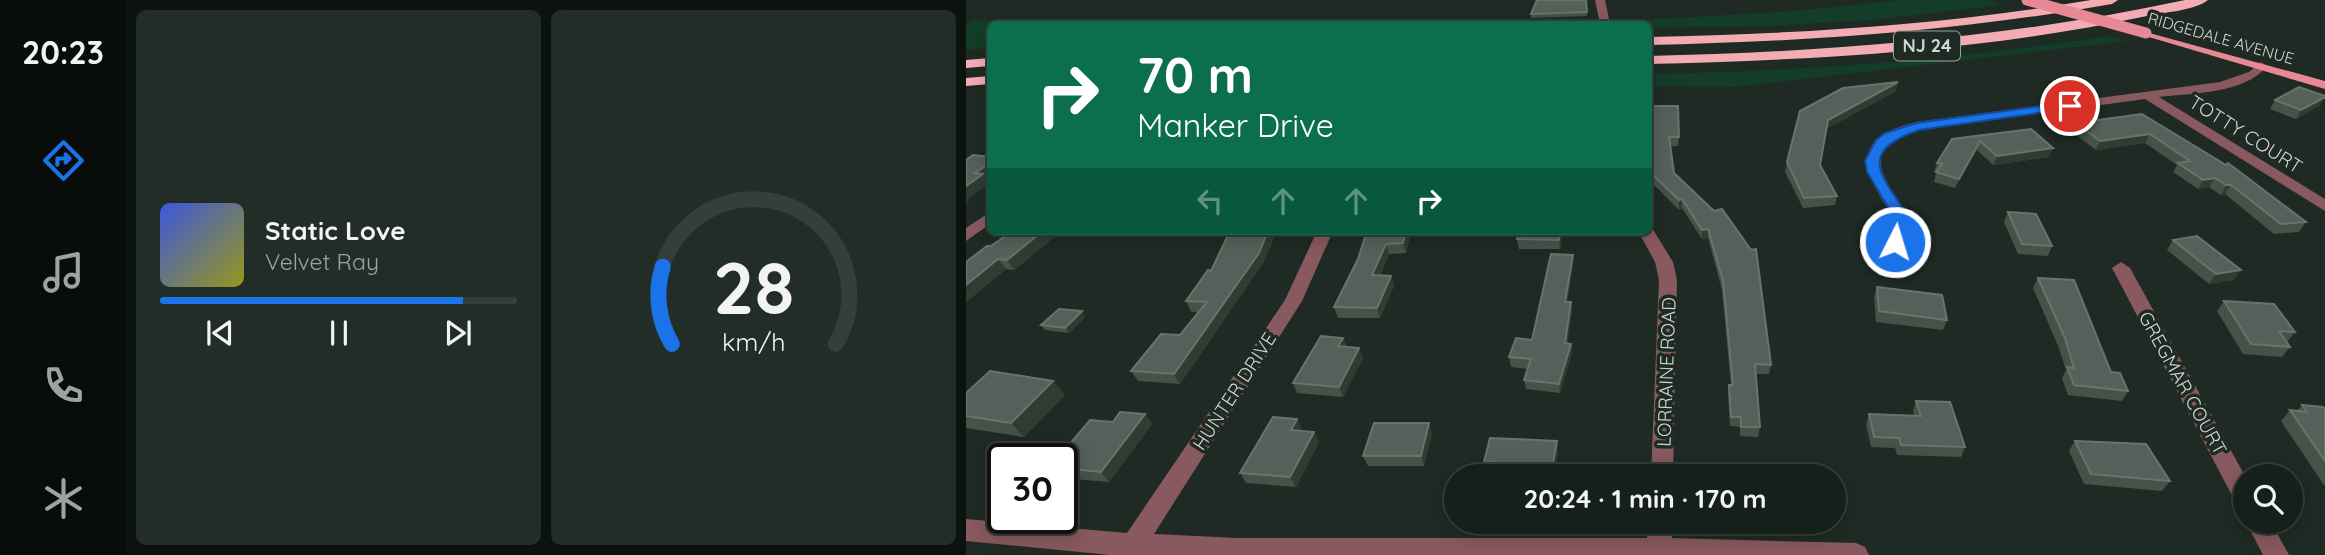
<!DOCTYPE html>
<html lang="en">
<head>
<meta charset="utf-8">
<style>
	body { margin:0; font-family:Quicksand,sans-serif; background:#232d27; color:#f1f3f6; height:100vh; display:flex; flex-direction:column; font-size:26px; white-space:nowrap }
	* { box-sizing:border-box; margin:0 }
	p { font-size:23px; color:#9ea3a2 }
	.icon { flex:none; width:38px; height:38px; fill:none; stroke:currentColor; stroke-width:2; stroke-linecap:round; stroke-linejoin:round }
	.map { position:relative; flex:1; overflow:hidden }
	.drawer { display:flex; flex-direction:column; gap:10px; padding:10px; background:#0c120e; width:840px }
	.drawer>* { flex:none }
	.hud { position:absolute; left:21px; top:21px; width:665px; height:214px; border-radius:10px; box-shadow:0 4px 18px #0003,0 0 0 2px #353e39; background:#0b6e4f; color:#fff; overflow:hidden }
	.fabs { position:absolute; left:1267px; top:464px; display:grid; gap:14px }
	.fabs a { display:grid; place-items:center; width:70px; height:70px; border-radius:50%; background:#16201a; box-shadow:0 4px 18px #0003,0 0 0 2px #353e39; font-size:35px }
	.speed { position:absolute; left:21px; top:443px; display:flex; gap:14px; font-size:35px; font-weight:700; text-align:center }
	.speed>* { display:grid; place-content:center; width:91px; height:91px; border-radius:50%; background:#16201a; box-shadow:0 4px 18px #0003,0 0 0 2px #353e39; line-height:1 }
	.speed .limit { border:4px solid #111; border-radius:10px; background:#fff; color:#111 }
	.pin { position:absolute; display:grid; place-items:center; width:60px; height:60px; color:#fff; margin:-30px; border:4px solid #fff; border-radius:50%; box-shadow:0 2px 7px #0007 }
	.me { position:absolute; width:77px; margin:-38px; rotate:5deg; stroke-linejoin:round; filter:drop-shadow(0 0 5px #0008) }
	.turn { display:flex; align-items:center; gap:24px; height:147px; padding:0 35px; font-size:32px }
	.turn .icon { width:91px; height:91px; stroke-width:2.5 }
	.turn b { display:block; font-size:49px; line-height:60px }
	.lanes { display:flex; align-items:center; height:66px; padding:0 35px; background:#0003; justify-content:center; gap:35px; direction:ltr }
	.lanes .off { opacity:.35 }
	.drawer .card { flex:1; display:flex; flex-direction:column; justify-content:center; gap:10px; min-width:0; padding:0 24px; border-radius:10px; background:#232d27 }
	.drawer .dial { align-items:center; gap:0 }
	.dial svg { height:182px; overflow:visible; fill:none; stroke:#353e39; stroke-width:7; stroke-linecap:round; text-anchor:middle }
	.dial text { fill:#f1f3f6; stroke:none }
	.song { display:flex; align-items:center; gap:21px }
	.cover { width:84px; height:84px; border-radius:10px; background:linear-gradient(135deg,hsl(230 70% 55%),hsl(60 70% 35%)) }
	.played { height:7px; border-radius:4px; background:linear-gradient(90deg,#1a73e8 85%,#353e39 85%) }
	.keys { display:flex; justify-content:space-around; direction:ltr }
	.drawer .tiles { flex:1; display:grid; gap:10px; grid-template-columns:repeat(2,1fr) }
	.trip { position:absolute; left:478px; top:464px; width:402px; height:70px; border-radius:35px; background:#16201a; box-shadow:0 4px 18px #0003,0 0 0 2px #353e39; font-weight:700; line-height:70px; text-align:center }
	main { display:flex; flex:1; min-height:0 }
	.tabs { display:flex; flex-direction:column; width:126px; justify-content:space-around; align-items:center; background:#090d0a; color:#9ea3a2 }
	.tabs .icon { width:49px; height:49px }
	.tabs .on { color:#1a73e8 }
	.tabs b { font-size:32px; color:#f1f3f6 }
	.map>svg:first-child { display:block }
	.green { fill:#133d28 }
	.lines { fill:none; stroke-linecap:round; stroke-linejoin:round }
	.minor { fill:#88595e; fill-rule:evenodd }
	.major { fill:#e98895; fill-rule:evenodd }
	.highway { fill:#f3acb4; fill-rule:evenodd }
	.major-bridge { stroke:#e98895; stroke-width:11 }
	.wall { fill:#45524a }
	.shaded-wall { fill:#2f3c34 }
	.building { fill:#546059; stroke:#68736c; stroke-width:2 }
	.route { fill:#1a73e8; stroke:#114b97; stroke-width:2 }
	.labels { text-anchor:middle; stroke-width:7; stroke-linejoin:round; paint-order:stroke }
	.far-street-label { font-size:16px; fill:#d0d7d2; stroke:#1e2a23 }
	.shield { fill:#1e2a23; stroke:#9ba39e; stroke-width:2 }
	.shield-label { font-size:18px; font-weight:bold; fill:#d0d7d2 }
	.street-label { font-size:19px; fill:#d0d7d2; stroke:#1e2a23 }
</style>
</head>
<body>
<main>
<nav class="tabs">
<b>20:23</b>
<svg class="icon on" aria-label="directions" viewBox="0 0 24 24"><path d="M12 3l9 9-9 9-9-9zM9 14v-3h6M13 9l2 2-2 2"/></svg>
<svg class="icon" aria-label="music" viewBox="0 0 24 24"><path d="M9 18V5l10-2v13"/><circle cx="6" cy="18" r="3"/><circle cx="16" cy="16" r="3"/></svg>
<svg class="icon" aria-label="phone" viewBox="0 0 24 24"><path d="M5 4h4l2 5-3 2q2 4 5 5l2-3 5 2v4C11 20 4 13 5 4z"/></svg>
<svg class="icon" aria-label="climate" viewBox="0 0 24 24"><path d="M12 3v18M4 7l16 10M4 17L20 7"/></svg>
</nav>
<section class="drawer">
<div class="tiles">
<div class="card">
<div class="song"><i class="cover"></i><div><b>Static Love</b><p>Velvet Ray</p></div></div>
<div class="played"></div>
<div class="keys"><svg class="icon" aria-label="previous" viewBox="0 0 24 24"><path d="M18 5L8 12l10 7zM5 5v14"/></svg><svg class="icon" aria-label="pause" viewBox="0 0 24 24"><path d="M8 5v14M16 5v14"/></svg><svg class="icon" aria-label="next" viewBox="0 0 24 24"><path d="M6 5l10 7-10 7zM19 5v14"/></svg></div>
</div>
<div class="card dial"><svg viewBox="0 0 100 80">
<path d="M14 69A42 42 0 1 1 86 69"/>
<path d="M14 69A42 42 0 0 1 10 35" stroke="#1a73e8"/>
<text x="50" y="56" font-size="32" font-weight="700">28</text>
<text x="50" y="72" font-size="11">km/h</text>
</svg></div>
</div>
</section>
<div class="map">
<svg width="1359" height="555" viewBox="0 0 1359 555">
	<rect width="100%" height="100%" fill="#1e2a23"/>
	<g class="green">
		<path d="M935,0H1021L1037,5L905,20L803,26L683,28L682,24H473L661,21L827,11Z"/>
		<path d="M8,20L88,24H24V48L0,50V24Z"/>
		<path d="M1143,36L1161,41L769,87L683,86V74C837,71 990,60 1143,36Z"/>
	</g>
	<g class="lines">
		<g class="minor">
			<path d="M629,0H639L644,24H634Z"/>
			<path d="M1295,62L1301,66C1279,94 1226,93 1193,97L1359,199V211L1179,99L952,130C900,149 910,166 936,207C940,212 946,219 945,226C944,232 938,240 935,246L929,247L921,242C923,238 927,232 929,228C931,219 923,210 918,203C891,157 895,136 950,122L1254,82L1283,72Z"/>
			<path d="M24,212V224L0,241V228Z"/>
			<path d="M682,227L686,228L707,262L711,280L707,476H685L693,280L689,262L672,231H682Z"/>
			<path d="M351,231H367L336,301L188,534L272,538H681L682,522H706V538L890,543L899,547L903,555H144L0,541V519L161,533L319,300Z"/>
			<path d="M1155,262L1164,268L1279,476V508L1271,505L1146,268Z"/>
			<path d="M1280,522H1305L1323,555H1297Z"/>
		</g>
		<path class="major" d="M1176,31L1359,81V89L1176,35Z"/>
		<g class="highway">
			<path d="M1125,0H1152L1146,4C992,31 838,42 682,45V37C831,34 979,25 1125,0Z"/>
			<path d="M1219,0H1242C1228,11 1198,12 1181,16C1017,51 849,60 682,64V56C863,52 1042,38 1219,0Z"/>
			<path d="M24,58V66L0,68V60Z"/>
			<path d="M24,76V84L0,86V78Z"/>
		</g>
		<path class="major-bridge" d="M1061,0L1180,33"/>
	</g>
	<g class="wall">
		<path d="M620,0L621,16L565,18V14Z"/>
		<path d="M930,91L860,129L854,165L871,196L869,205L837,208L819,172L821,162L834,111Z"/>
		<path d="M1309,100L1354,105L1330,119L1304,109Z"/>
		<path d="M687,106L713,137L712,146H704L708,173L748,211L805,365L803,374H790L794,427L792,437L774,436V427L764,426L762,395L763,385H765L756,290L742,238L736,239L716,208L713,210L684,181L682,149Z"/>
		<path d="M1176,114L1340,222L1333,232L1308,234L1259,194L1255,195L1243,187L1232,189L1207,172L1211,165L1179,143L1130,150L1106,132L1110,123Z"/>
		<path d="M1065,129L1083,157L1027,165L1011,150L989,188L968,182L970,173L968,172L971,163L986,139Z"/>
		<path d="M1042,212L1086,246L1082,256L1052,254L1038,222Z"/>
		<path d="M46,231H96L48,270L40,269L0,302L25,246Z"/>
		<path d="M264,231H311L297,263L214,384L172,381L165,371L214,335L233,312H225L220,301L245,271Z"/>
		<path d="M401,231H445L440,253L423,254L414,276H425L428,286L414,318H372L368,307L392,259Z"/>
		<path d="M553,231H597L594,249H553L551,239Z"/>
		<path d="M1207,240L1268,280L1243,284L1201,250Z"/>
		<path d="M607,255V264L601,302L606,311L601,343L605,344L606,353L594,393L560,389L558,380L562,369L545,367L543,357L566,340Z"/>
		<path d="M1072,278L1145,372L1162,391L1156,401L1102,395L1096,378L1100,370L1093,348L1067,288Z"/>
		<path d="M911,287L981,320L977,330L910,322L908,297Z"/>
		<path d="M1258,301L1329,332L1321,342L1324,347L1316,357L1277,354L1251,311Z"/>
		<path d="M116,311L119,317L103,333L79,330L75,325Z"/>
		<path d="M377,338L381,347L393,348L397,358L377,397L331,393L327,383Z"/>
		<path d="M87,381L99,395L58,437L0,428V393Z"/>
		<path d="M950,401L999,447L995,457L931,455L929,448L905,447L900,424L903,414L948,415L947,411Z"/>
		<path d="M1336,405L1359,409V485H1358L1315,421L1324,410L1331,411Z"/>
		<path d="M179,414L186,424L143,482L96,478V458L147,422Z"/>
		<path d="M336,430V431L348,432L353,442L330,487L280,483L274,473Z"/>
		<path d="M466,433L458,466H402L397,456Z"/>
		<path d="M1109,441L1204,481L1196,491L1118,484L1103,451Z"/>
		<path d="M592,451L588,476H541V473L521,472L518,462Z"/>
	</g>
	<g class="shaded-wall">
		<path d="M932,82L930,91L860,129L862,120Z"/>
		<path d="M1359,97L1354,105L1330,119L1335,110Z"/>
		<path d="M1184,134L1179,143L1130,150L1134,141Z"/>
		<path d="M1014,141L1011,150L989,188L993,179Z"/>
		<path d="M1087,148L1083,157L1027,165L1031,156Z"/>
		<path d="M24,163V177L21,180L23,184L0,200L2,202L0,204V186L9,173Z"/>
		<path d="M1249,178L1243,187L1232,189L1237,180Z"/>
		<path d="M1260,185H1265L1259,194L1255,195Z"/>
		<path d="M716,199V208L713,210V200Z"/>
		<path d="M742,229V238L736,239V230Z"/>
		<path d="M77,231H96L48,270L41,260Z"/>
		<path d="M302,231H311L297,263L214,384L208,374Z"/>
		<path d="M440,231H445L440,253L437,243Z"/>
		<path d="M594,231H597V233L594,249L593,240Z"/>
		<path d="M420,244L423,254L409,286L406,275Z"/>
		<path d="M607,255V264L600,311L599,302Z"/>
		<path d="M32,259L40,269L0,302V285Z"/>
		<path d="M1275,270L1268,280L1243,284L1250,274Z"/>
		<path d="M425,276L428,286L414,318L411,308Z"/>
		<path d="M605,302L606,311L600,353L599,343Z"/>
		<path d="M116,311L119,317L103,333L99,328Z"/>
		<path d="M377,338L381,348L372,346Z"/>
		<path d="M605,344L606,353L594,393L593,384Z"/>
		<path d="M393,348L397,358L377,397L373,387Z"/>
		<path d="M87,381L99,395L58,437L45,423Z"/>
		<path d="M179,414L186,424L143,482L135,472Z"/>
		<path d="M331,419L336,430L330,440L325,430Z"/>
		<path d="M463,423L466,433L458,466L455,456Z"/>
		<path d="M348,432L353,442L330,487L324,477Z"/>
		<path d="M591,441L592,451L588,476H587L586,469Z"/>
	</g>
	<g class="building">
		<path d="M571,0H620L621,12L565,14Z"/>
		<path d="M932,82L862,120L854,165L871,196L838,198L821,162L834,111L877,88Z"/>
		<path d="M1333,87L1359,96V97L1335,110L1309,100Z"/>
		<path d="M687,106H712L713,137H703L708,173L748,211L756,209L785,250L790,249L805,365L789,364L794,427H775V417H765L763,385H767L757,281L742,229L736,230L716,199L713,200L684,172L682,149Z"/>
		<path d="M1176,114L1260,165L1262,163L1340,222L1315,224L1265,185H1260L1249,178L1237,180L1212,163L1224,161L1184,134L1134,141L1110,123Z"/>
		<path d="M1065,129L1087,148L1031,156L1014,141L993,179L970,172L976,164L971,163L986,139Z"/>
		<path d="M7,155L24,157V163L9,173L17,174L0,186V160Z"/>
		<path d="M1042,212L1070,214L1086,246L1056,244Z"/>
		<path d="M46,231H77L41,260L32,259L0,285V262L21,246H25Z"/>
		<path d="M264,231H302L293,253L208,374L165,371L195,334L214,335L241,302L220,301L242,270L245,271Z"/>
		<path d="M401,231H440L437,243L420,244L406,275L425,276L411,308L368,307L392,259Z"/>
		<path d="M553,231H594L593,240L551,239Z"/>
		<path d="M1231,236L1275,270L1250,274L1207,240Z"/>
		<path d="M585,254L607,255L599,302H605L599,343L605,344L593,384L558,380L565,359L543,357L550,338L566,340Z"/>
		<path d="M1072,278L1108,280L1145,372L1154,373L1162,391L1108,385L1101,367L1108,368L1099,338Z"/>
		<path d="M911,287L976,295L981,320L913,311Z"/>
		<path d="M1258,301L1308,304L1329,332L1313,331L1324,347L1285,344Z"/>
		<path d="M93,309L116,311L99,328L75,325Z"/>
		<path d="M355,336L377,338L372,346L393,348L373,387L327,383Z"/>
		<path d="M24,371L87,381L45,423L0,416V393Z"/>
		<path d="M950,401L984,402L999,447L935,445L933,438L908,437L903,414L955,416Z"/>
		<path d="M1336,405L1357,407L1359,409V461L1324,410L1341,412Z"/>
		<path d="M154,412L179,414L135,472L96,468V458H92L124,420L147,422Z"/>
		<path d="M307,417L331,419L325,430L348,432L324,477L274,473Z"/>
		<path d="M408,423H463L455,456H397Z"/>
		<path d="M524,438L591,441L586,469L539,467L540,463L518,462Z"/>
		<path d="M1109,441L1180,444L1204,481L1125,474Z"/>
	</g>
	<path class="route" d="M1104,102L1110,106L1108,108L953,130C888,153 917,176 944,219V227L934,246H923L921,242L930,227L929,219L901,172L899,161L910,140L919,133L950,123Z"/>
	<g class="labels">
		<g class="far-street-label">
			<text transform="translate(1255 38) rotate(16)" y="6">RIDGEDALE AVENUE</text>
		</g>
		<rect class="shield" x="928" y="31.5" width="66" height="29" rx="5"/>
		<g class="shield-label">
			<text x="961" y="52">NJ 24</text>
		</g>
		<g class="street-label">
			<text transform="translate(1280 134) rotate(32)" y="7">TOTTY COURT</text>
			<text transform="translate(700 372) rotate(-88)" y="7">LORRAINE ROAD</text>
			<text transform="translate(1217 383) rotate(61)" y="7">GREGMAR COURT</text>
			<text transform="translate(268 391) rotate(-57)" y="7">HUNTER DRIVE</text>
		</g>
	</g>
</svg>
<div class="fabs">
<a><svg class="icon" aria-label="search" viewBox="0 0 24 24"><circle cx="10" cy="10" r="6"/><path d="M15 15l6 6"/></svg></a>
</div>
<div class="speed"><div class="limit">30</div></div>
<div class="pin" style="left:1104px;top:106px;background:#d93025"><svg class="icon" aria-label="arrive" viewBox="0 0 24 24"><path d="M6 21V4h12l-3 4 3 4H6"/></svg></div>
<svg class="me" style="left:929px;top:242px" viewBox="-20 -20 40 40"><circle r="17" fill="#1a73e8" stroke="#fff" stroke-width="3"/><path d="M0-11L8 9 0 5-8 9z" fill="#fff"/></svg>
<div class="trip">20:24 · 1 min · 170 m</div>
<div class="hud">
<div class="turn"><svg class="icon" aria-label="right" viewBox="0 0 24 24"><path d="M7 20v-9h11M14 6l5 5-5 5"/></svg><div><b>70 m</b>Manker Drive</div></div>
<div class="lanes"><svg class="icon off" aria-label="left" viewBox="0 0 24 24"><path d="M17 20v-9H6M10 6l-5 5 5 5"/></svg><svg class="icon off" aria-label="ahead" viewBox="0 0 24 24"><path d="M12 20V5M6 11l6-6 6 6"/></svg><svg class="icon off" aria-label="ahead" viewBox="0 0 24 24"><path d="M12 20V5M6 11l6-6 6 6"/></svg><svg class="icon" aria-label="right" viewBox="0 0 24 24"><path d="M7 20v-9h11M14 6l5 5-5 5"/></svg></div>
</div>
</div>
</main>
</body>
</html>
